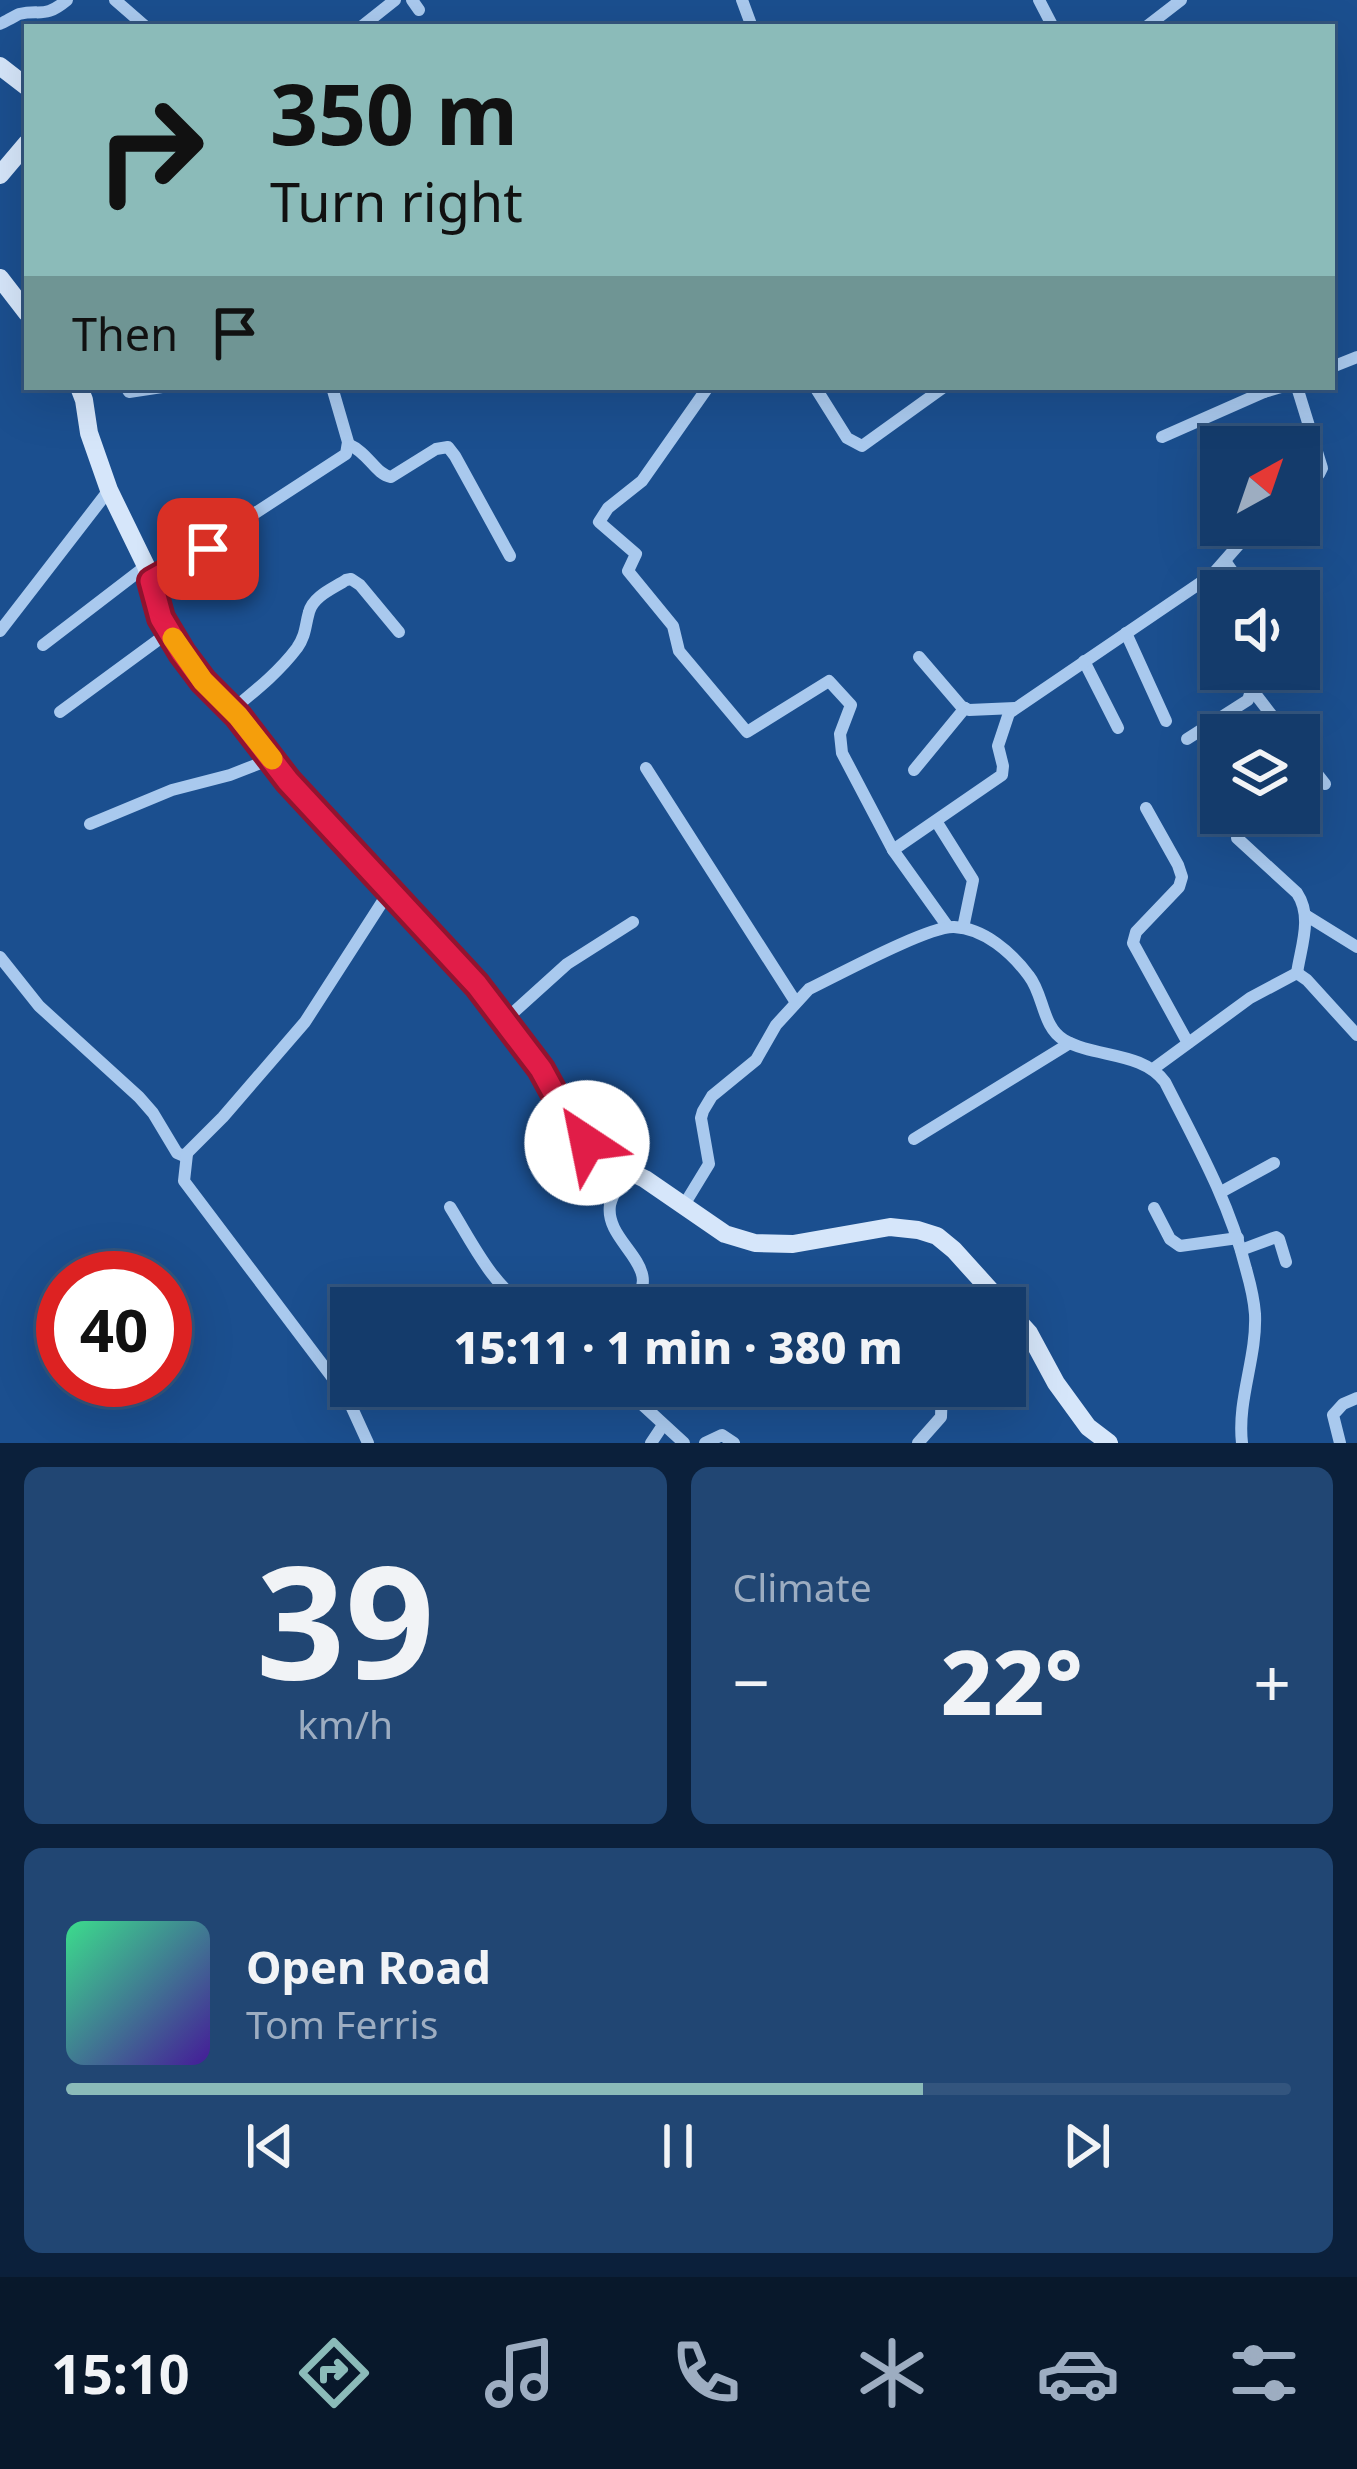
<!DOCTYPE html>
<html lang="en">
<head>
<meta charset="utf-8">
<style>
	body { margin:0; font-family:"Noto Sans",sans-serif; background:#214673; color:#f1f3f6; height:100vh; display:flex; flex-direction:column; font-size:45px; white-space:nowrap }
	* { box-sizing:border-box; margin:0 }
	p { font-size:39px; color:#9dadc1 }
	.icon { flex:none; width:66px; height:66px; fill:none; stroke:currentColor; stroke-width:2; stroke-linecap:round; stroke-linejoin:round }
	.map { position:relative; height:1443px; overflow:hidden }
	.drawer { display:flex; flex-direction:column; gap:24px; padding:24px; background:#0b203b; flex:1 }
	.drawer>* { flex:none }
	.banner { position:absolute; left:24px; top:24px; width:1311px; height:366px; border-radius:0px; box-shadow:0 12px 48px #0002,0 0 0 3px #33557e; background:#8bbbb9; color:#111; overflow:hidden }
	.needle { width:78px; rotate:40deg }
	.buttons { position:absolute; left:1200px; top:426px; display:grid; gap:24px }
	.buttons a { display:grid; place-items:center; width:120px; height:120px; border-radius:0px; background:#143b6b; box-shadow:0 12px 48px #0002,0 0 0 3px #33557e; font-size:60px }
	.speed { position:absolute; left:36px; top:1251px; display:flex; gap:24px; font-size:60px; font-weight:700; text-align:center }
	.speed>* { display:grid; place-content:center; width:156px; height:156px; border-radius:50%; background:#143b6b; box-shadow:0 12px 48px #0002,0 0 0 3px #33557e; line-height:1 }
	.speed .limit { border:18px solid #d22; background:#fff; color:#111 }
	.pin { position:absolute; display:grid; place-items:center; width:102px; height:102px; color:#fff; margin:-51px; border-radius:24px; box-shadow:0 6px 18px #0006 }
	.me { position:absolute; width:132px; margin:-66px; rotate:326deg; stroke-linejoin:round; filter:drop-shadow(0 0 9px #0008) }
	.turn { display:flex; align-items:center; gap:42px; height:252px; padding:0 48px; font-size:54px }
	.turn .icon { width:156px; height:156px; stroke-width:2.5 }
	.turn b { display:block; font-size:84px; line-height:102px }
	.then { display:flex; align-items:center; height:114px; padding:0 48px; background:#0003; gap:24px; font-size:45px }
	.big { font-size:90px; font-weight:800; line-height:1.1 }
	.drawer .widget { flex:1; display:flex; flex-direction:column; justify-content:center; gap:18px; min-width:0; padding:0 42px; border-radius:18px; background:#214673 }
	.drawer .dial { align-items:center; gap:0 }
	.dial b { font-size:156px; line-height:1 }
	.song { display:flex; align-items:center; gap:36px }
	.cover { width:144px; height:144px; border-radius:18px; background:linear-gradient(135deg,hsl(150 70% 55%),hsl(260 70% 35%)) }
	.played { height:12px; border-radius:6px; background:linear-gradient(90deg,#8bbbb9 70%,#33557e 70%) }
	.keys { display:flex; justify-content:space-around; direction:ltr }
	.heat { display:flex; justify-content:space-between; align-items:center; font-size:66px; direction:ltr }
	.drawer .tiles { flex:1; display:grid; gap:24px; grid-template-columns:1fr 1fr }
	.widget:last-child { grid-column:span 2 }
	.trip { position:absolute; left:330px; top:1287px; width:696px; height:120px; border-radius:0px; background:#143b6b; box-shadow:0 12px 48px #0002,0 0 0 3px #33557e; font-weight:800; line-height:120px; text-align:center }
	.menu { display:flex; height:192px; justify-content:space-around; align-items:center; background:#08182b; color:#9dadc1 }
	.menu .icon { width:84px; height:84px }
	.menu .on { color:#8bbbb9 }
	.menu b { font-size:54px; color:#f1f3f6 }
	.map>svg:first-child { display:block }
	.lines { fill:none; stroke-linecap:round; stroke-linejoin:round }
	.street { stroke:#a9c9ee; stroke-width:12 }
	.secondary { stroke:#d6e6fa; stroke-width:18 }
	.route-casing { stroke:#92132f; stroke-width:30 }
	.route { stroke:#e11d48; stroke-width:21 }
	.slow { stroke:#f59e0b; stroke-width:21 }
</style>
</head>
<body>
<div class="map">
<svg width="1357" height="1443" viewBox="0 0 1357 1443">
	<rect width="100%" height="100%" fill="#1b4f8f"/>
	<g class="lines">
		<g class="street">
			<path d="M115,0L146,27"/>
			<path d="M412,0L419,10"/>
			<path d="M742,0L752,27"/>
			<path d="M1039,0L1053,27"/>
			<path d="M0,24C1,24 17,15 19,14C41,9 44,19 67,0"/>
			<path d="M361,27L395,0"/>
			<path d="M1146,27L1181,0"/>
			<path d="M1332,367L1357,357"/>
			<path d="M126,387L129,392L162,387"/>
			<path d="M708,387L642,481L608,508L599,522L636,554L628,571L673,626L679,651L747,732L829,681L851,705L840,734L842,753L893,850L948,927"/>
			<path d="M815,387L847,438L862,446L944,387"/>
			<path d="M1255,387L1264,392L1281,387"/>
			<path d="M1297,387L1322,468L1319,474L1299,490"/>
			<path d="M1162,437L1264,392"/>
			<path d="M348,444C369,453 375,474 391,477L436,449L448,447L455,456L510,556"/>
			<path d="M1225,561L1246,591"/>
			<path d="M151,581L222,541L246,519L346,454L348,442L332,387"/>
			<path d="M0,631L109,490"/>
			<path d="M1126,633L1166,721"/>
			<path d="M43,645L146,566"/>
			<path d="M919,657L961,706L969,710L1015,708"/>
			<path d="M1084,661L1118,728"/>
			<path d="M1253,691L1287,735"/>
			<path d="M232,710C255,691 279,672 297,648C306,635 305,626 309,612C313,596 334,588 346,580L351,579L360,585L399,632"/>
			<path d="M60,712L169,632"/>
			<path d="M1187,739L1248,700L1258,669"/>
			<path d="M1299,751L1325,784"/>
			<path d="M646,768L795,1001"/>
			<path d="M914,770L965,708"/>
			<path d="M1146,808L1178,865L1182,877L1179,887L1136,932L1133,943L1188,1043"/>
			<path d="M936,821L973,880L963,928"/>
			<path d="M90,824L172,790L230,775L271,759"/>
			<path d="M1237,838L1297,893C1313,917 1301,946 1297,973"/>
			<path d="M893,850L1002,775L1003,766L998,746L1009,713L1212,575L1256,525"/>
			<path d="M1307,916L1357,947"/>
			<path d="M0,957L39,1006L139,1097L153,1113L177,1153L184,1156L223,1117L305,1022L390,890"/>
			<path d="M505,1020L567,964L633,922"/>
			<path d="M1153,1069L1250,998L1297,973L1307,980L1357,1035"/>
			<path d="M914,1139L1070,1043"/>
			<path d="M187,1154L184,1181L347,1397L368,1443"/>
			<path d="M627,1171C622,1181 612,1194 610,1205C604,1245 671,1267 629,1308"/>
			<path d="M1221,1192L1274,1163"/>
			<path d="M684,1205L709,1164L701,1118L703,1111L712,1096L756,1060L776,1025L809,989C838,975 928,926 954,927C984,928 1012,953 1029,976C1044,995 1042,1027 1064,1040C1095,1058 1142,1051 1165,1082C1196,1143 1229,1201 1246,1269C1250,1283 1254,1299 1255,1314C1257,1358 1237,1399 1242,1443"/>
			<path d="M450,1207C473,1244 491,1284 528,1308"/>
			<path d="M1154,1208L1170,1239L1180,1246L1238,1238"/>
			<path d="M1241,1250L1276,1237L1279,1239L1286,1262"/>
			<path d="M622,1386L684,1443"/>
			<path d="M651,1443L663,1425"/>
			<path d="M705,1443L722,1435L734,1443"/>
			<path d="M918,1443L941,1417L942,1386"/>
			<path d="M1340,1443L1333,1415L1343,1404L1357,1398"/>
		</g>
		<g class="secondary">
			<path d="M0,66L27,87"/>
			<path d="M0,175L27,143"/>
			<path d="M0,278L27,313"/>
			<path d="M79,387L84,400L89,433L109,490L146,566L161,618L182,653L203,681L238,715L288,781L477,985L541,1069L565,1113L598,1156L645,1179L725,1234L755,1243L793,1244L890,1227L918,1230L937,1236L954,1250L1029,1333L1056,1383L1088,1427L1109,1443"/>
		</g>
	</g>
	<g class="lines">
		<defs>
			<path id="route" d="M208,549L151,581L161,618L182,653L203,681L238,716L288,781L477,985L541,1069L565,1113L587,1143"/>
		</defs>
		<use href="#route" class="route-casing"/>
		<use href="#route" class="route"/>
		<path class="slow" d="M173,638L203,681L238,716L272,759"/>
	</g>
</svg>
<div class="buttons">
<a><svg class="needle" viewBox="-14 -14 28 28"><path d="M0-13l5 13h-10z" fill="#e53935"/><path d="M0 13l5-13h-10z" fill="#9dadc1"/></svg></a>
<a><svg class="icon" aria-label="sound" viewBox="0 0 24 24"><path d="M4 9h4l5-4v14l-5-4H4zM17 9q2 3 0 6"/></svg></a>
<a><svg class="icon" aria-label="layers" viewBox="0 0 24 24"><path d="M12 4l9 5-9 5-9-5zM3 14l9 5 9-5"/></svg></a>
</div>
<div class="speed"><div class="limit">40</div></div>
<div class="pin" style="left:208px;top:549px;background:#d93025"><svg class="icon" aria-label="arrive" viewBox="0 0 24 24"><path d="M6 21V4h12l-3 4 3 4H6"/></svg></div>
<svg class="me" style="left:587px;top:1143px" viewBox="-20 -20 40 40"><circle r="19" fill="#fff"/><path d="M0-13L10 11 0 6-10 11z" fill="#e11d48"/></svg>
<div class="trip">15:11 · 1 min · 380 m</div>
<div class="banner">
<div class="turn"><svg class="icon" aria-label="right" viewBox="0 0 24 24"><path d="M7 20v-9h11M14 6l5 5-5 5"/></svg><div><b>350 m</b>Turn right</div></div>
<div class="then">Then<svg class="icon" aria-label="arrive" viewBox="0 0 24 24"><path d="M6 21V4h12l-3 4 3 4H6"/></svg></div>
</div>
</div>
<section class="drawer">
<div class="tiles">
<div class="widget dial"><b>39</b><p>km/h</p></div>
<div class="widget"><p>Climate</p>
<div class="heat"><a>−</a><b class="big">22°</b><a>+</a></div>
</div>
<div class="widget">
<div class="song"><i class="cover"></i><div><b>Open Road</b><p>Tom Ferris</p></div></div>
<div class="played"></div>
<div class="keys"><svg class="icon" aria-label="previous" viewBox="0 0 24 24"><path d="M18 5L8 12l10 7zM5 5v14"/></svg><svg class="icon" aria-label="pause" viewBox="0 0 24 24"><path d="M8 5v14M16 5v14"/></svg><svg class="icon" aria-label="next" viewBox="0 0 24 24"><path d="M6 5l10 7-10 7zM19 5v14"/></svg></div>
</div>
</div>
</section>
<nav class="menu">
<b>15:10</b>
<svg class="icon on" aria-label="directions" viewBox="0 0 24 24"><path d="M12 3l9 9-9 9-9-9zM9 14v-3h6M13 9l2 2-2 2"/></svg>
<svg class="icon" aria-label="music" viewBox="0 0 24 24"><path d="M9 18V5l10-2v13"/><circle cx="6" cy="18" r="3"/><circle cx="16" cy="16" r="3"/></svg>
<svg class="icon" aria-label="phone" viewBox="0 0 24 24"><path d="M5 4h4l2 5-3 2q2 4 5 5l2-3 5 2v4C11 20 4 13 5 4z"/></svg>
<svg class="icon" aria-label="climate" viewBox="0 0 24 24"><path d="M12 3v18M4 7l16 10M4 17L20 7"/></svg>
<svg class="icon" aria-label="car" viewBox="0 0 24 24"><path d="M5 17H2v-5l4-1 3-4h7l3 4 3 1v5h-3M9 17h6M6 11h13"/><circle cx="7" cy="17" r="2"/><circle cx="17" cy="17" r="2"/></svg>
<svg class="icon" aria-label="filters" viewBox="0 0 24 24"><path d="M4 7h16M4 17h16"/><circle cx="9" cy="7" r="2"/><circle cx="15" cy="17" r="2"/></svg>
</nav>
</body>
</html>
